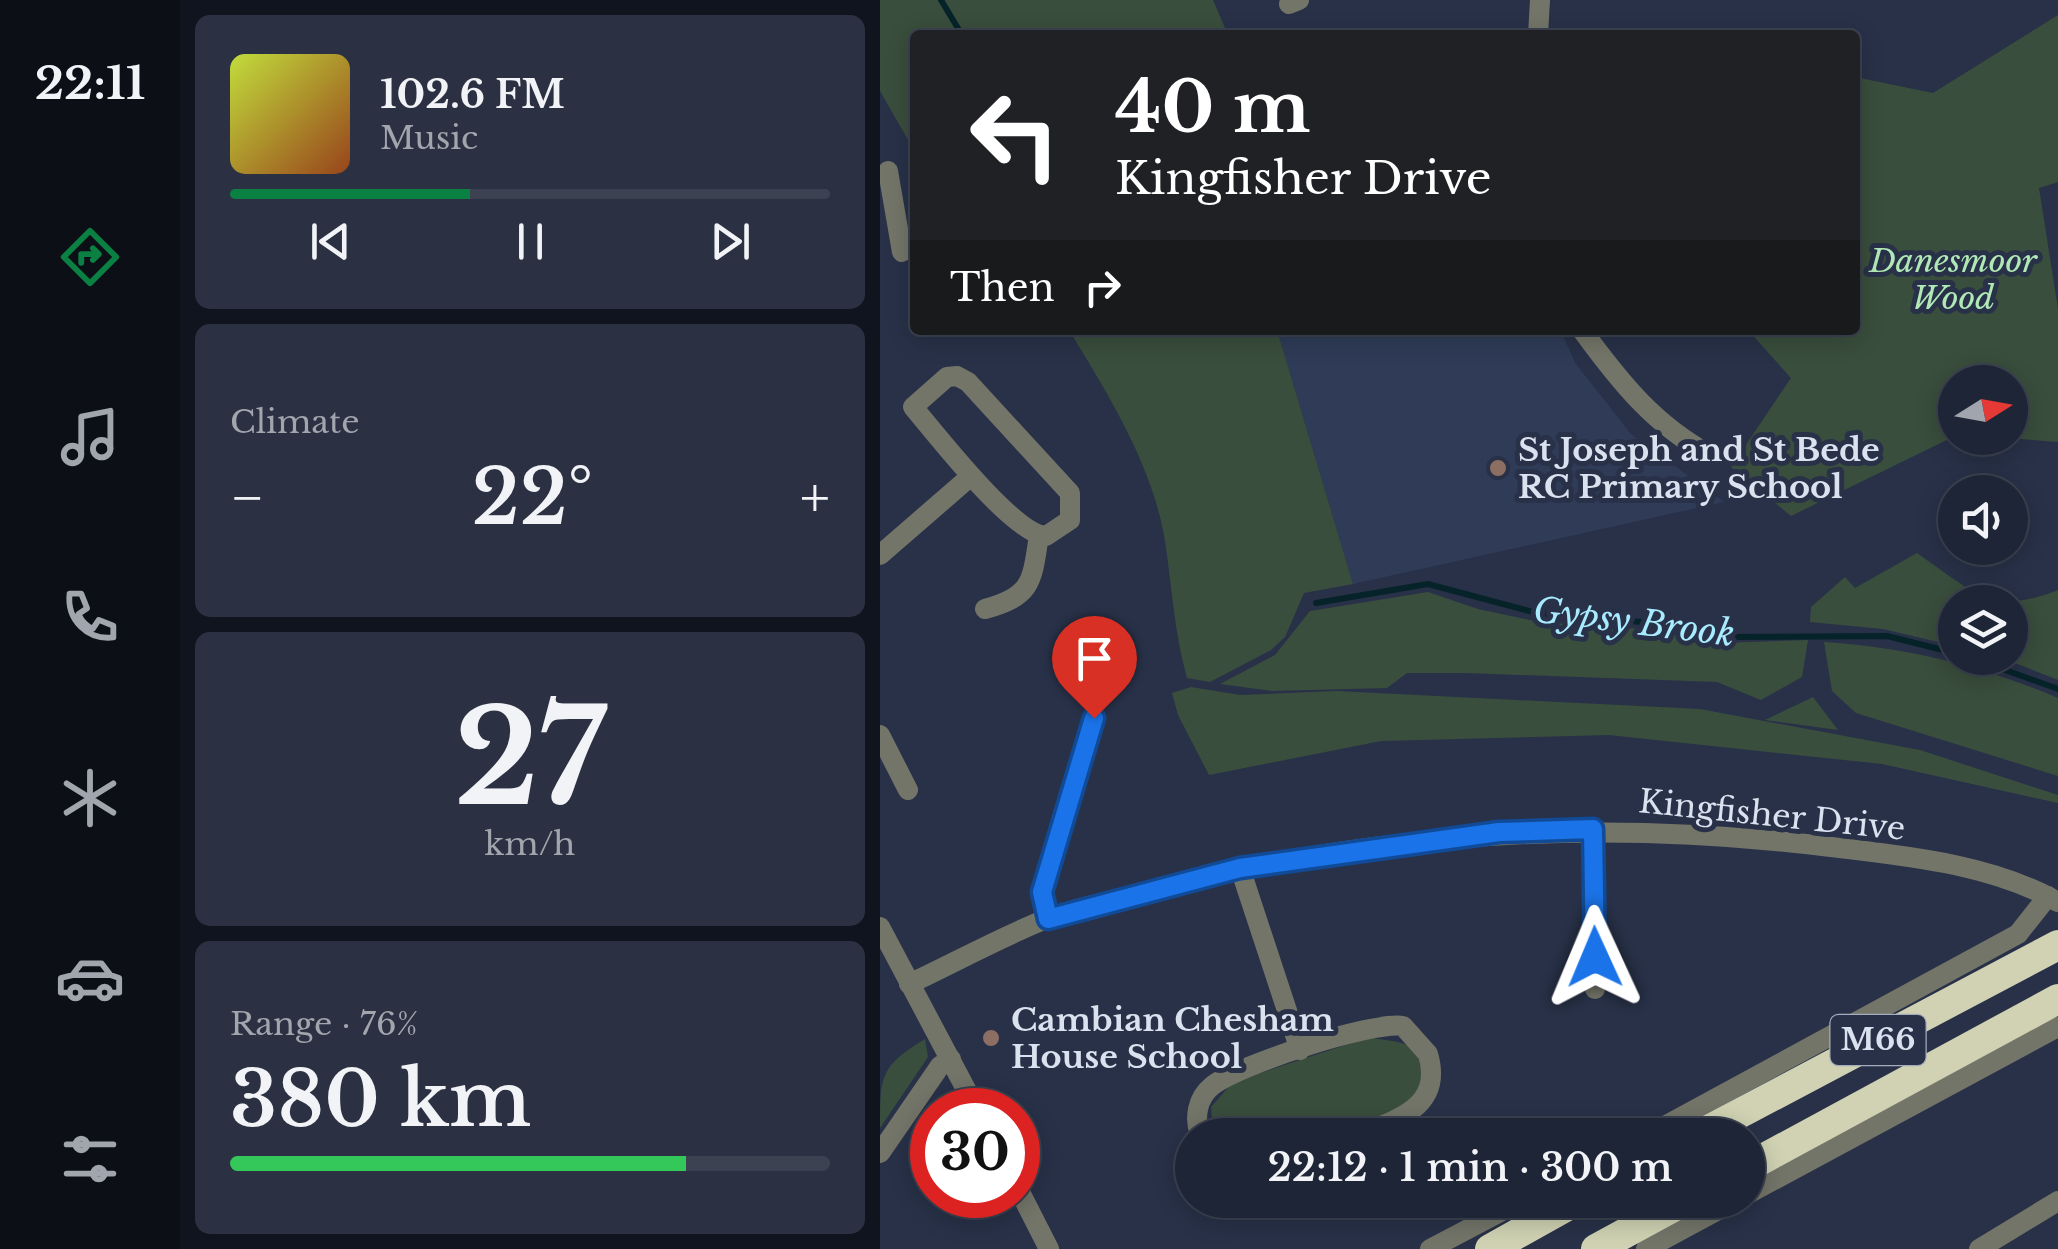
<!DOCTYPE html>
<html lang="en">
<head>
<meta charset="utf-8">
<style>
	body { margin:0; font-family:"Libre Baskerville",serif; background:#2b3142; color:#f1f3f6; height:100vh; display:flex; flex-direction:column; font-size:38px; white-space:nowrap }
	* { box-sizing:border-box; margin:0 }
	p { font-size:32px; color:#a1a5ad }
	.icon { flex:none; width:55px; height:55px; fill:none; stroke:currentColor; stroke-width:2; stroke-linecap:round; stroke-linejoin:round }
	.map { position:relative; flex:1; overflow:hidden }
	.details { display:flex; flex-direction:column; gap:15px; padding:15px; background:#10141e; width:700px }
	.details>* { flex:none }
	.banner { position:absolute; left:30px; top:30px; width:950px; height:305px; border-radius:10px; box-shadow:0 5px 25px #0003,0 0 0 2px #3c4251; background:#202124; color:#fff; overflow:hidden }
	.needle { width:65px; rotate:79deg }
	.controls { position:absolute; left:1058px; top:365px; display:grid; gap:20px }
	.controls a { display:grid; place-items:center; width:90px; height:90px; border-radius:50%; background:#1e2536; box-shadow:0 5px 25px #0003,0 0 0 2px #3c4251; font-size:50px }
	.speed { position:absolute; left:30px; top:1088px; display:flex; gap:20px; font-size:50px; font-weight:700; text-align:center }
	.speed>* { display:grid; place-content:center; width:130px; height:130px; border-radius:50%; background:#1e2536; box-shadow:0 5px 25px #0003,0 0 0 2px #3c4251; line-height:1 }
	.speed .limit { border:15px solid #d22; background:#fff; color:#111 }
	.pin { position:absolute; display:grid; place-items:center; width:85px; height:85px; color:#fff; margin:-102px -42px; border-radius:50% 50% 50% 0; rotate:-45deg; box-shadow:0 0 10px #0007 }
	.pin .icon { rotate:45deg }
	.me { position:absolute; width:110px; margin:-55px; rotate:359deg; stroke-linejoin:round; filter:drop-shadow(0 0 8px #0008) }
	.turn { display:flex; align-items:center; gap:35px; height:210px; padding:0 40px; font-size:45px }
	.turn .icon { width:130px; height:130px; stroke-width:2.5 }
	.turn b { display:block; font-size:70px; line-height:85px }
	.then { display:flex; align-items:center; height:95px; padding:0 40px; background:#0003; gap:20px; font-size:38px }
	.big { font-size:75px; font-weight:600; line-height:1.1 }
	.details .tile { flex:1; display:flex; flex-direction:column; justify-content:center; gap:15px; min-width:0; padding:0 35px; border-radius:15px; background:#2b3142 }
	.details .dial { align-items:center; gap:0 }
	.dial b { font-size:130px; line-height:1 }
	.song { display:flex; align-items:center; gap:30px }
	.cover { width:120px; height:120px; border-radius:15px; background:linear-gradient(135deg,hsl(70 70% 55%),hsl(20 70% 35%)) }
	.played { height:10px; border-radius:5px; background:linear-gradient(90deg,#0b8043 40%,#3c4251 40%) }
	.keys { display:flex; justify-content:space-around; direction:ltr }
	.heat { display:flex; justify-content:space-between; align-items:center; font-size:55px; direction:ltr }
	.charge { height:15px; border-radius:8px; background:linear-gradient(90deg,#34c759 76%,#3c4251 0) }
	.trip { position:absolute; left:295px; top:1118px; width:590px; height:100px; border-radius:50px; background:#1e2536; box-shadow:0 5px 25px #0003,0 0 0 2px #3c4251; font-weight:600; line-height:100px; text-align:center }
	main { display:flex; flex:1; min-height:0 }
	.tabs { display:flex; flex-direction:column; width:180px; justify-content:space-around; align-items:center; background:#0c0f16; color:#a1a5ad }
	.tabs .icon { width:70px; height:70px }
	.tabs .current { color:#0b8043 }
	.tabs b { font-size:45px; color:#f1f3f6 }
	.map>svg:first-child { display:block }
	.built { fill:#2f3b57 }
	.green { fill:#3a4e3d }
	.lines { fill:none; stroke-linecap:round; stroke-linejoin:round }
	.stream { stroke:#06232a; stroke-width:6 }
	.minor { stroke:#747569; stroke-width:20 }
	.motorway { stroke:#d0d2b3; stroke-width:30 }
	.route-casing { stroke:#114b97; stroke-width:25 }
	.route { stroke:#1a73e8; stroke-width:18 }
	.education-dot { fill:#8d6e63; stroke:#283148; stroke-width:4 }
	.labels { text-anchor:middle; stroke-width:10; stroke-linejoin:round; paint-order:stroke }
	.shield { fill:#283148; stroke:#a5acbd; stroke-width:2.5 }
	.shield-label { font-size:30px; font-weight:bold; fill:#dae1ef }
	.park-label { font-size:32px; font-style:italic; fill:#b0e9b6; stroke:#283148 }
	.poi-label { font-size:32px; font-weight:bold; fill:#dae1ef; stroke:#283148; text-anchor:start }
	.street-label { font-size:32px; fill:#dae1ef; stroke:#283148 }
	.water-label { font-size:35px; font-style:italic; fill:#a8ebfe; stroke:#283148 }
</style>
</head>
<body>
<main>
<nav class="tabs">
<b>22:11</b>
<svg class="icon current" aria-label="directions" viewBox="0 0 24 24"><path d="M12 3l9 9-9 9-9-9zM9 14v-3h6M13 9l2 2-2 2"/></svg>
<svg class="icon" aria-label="music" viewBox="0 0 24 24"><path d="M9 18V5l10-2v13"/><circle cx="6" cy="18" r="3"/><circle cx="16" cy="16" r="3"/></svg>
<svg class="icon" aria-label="phone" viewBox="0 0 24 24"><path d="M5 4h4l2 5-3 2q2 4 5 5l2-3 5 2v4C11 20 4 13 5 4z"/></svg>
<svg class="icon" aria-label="climate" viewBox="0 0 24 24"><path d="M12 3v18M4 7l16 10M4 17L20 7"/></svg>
<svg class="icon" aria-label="car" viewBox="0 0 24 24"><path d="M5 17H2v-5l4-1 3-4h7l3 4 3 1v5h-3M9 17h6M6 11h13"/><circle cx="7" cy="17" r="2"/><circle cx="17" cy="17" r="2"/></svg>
<svg class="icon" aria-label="filters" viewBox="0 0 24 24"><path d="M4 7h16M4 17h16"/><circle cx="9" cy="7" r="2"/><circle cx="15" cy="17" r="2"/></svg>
</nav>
<section class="details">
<div class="tile">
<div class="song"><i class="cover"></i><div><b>102.6 FM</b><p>Music</p></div></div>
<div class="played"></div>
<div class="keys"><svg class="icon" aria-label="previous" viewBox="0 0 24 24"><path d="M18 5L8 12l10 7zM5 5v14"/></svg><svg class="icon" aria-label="pause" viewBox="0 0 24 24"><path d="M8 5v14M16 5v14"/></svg><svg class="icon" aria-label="next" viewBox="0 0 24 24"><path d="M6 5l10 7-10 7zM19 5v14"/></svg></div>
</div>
<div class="tile"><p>Climate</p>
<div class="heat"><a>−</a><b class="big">22°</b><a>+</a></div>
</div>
<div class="tile dial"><b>27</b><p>km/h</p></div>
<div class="tile"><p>Range · 76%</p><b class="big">380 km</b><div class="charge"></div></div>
</section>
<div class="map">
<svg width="1178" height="1249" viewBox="0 0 1178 1249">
	<rect width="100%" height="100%" fill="#283148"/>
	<path class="built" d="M397,330H680L696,364L751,434L844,502L473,584Z"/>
	<g class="green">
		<path d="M0,0H333L348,35H35V152L0,91Z"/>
		<path d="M1178,15V182L1159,188L1178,309V442L1128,438L1130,382H1075V436L911,516L851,467L911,378L868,330H975V77L1053,93Z"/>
		<path d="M189,330H397L473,584L424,593L405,637L391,650L330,682L307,678C294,632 292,587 285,541C273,466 228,394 189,330Z"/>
		<path d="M1037,553C1091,590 1111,617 1178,590V680L1122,658H1130V602H1075V646L1003,629L930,622L931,607L965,577L975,588Z"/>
		<path d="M548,592L598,609L659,622L763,629L839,643L928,640L922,677L881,700L837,682L586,673H527L507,688L392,691L340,684L395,655L430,611Z"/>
		<path d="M944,642C1026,647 1102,666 1178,698V776L976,713L952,691Z"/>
		<path d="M311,687L360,695L456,691L820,709L1040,750L1178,795V803L1002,764L729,735L501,741L329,775L298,715L292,693Z"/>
		<path d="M933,697L958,730L885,720Z"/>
		<path d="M490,1037C508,1043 548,1037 542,1076C531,1144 382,1135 333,1135L331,1107L353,1082Z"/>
		<path d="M45,1039L48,1057L0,1128C0,1076 0,1066 45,1039Z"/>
	</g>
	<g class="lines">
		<g class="stream">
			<path d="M61,0L82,35"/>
			<path d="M436,603L548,584L657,613L762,622L838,637L1007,636L1075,653"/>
			<path d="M1092,658L1178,689"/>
		</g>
		<g class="minor">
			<path d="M409,4L419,0"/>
			<path d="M658,35L660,0"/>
			<path d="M8,171L22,252"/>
			<path d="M702,330C740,382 775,426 832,456"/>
			<path d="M77,376L88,382L190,493V520L166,536C133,534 56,434 33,407L67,377Z"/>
			<path d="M0,555L91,476"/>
			<path d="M105,609C153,596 152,581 159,535"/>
			<path d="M0,735L28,790"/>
			<path d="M713,829L715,989"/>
			<path d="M360,868L420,1050"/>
			<path d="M168,919L163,892L214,718"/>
			<path d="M0,927L97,1110"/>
			<path d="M29,984C74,963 119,938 166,919C203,905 245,898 283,888C503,831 726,819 951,847C1026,856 1112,864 1178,902"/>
			<path d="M320,1135C314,1118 317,1098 332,1086C358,1065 492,1021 523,1026L548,1054C564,1108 514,1122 474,1135"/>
			<path d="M768,1135L1138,934L1168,896"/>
			<path d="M0,1153L60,1066L71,1059"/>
			<path d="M138,1188L169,1249"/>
			<path d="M868,1194L1178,1027"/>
			<path d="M550,1249L643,1200"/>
			<path d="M766,1249L857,1200"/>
			<path d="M1099,1249L1178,1201"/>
		</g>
		<g class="motorway">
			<path d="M819,1135L1178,945"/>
			<path d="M868,1167L1178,999"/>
			<path d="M610,1249L698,1200"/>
			<path d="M716,1249L806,1200"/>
		</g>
	</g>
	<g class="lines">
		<defs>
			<path id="route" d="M214,718L162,892L168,919L360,868L619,832L713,829L715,957"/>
		</defs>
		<use href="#route" class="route-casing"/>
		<use href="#route" class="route"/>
	</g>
	<g class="education-dot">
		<circle cx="618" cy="468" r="10"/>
		<circle cx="111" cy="1038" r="10"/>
	</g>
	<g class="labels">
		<rect class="shield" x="950.5" y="1015" width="95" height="50" rx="8"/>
		<g class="shield-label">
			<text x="998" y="1050">M66</text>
		</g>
		<g class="park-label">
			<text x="1073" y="272">Danesmoor<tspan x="1073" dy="37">Wood</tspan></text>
		</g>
		<g class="poi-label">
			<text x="638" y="461">St Joseph and St Bede<tspan x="638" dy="37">RC Primary School</tspan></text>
			<text x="131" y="1031">Cambian Chesham<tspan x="131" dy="37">House School</tspan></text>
		</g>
		<g class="street-label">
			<text transform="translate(892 815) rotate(6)" y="11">Kingfisher Drive</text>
		</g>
		<g class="water-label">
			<text transform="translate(754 622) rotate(7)" y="12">Gypsy Brook</text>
		</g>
	</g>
</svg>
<div class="controls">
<a><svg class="needle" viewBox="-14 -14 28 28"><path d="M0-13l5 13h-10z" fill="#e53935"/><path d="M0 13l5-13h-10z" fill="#a1a5ad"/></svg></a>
<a><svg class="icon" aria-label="sound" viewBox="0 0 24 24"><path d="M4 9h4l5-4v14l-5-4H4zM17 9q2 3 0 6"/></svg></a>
<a><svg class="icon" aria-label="layers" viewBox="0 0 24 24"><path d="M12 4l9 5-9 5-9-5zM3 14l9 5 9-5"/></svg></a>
</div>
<div class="speed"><div class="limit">30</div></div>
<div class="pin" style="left:214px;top:718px;background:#d93025"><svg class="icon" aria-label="arrive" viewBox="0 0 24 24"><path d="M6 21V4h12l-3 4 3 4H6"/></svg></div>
<svg class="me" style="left:715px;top:957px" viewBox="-20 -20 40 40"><path d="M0-17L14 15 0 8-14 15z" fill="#1a73e8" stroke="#fff" stroke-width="4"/></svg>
<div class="trip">22:12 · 1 min · 300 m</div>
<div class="banner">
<div class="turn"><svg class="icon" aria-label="left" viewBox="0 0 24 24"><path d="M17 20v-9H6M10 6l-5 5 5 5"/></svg><div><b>40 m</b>Kingfisher Drive</div></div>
<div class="then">Then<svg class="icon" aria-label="right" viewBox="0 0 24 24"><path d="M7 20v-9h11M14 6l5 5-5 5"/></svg></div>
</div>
</div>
</main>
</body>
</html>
